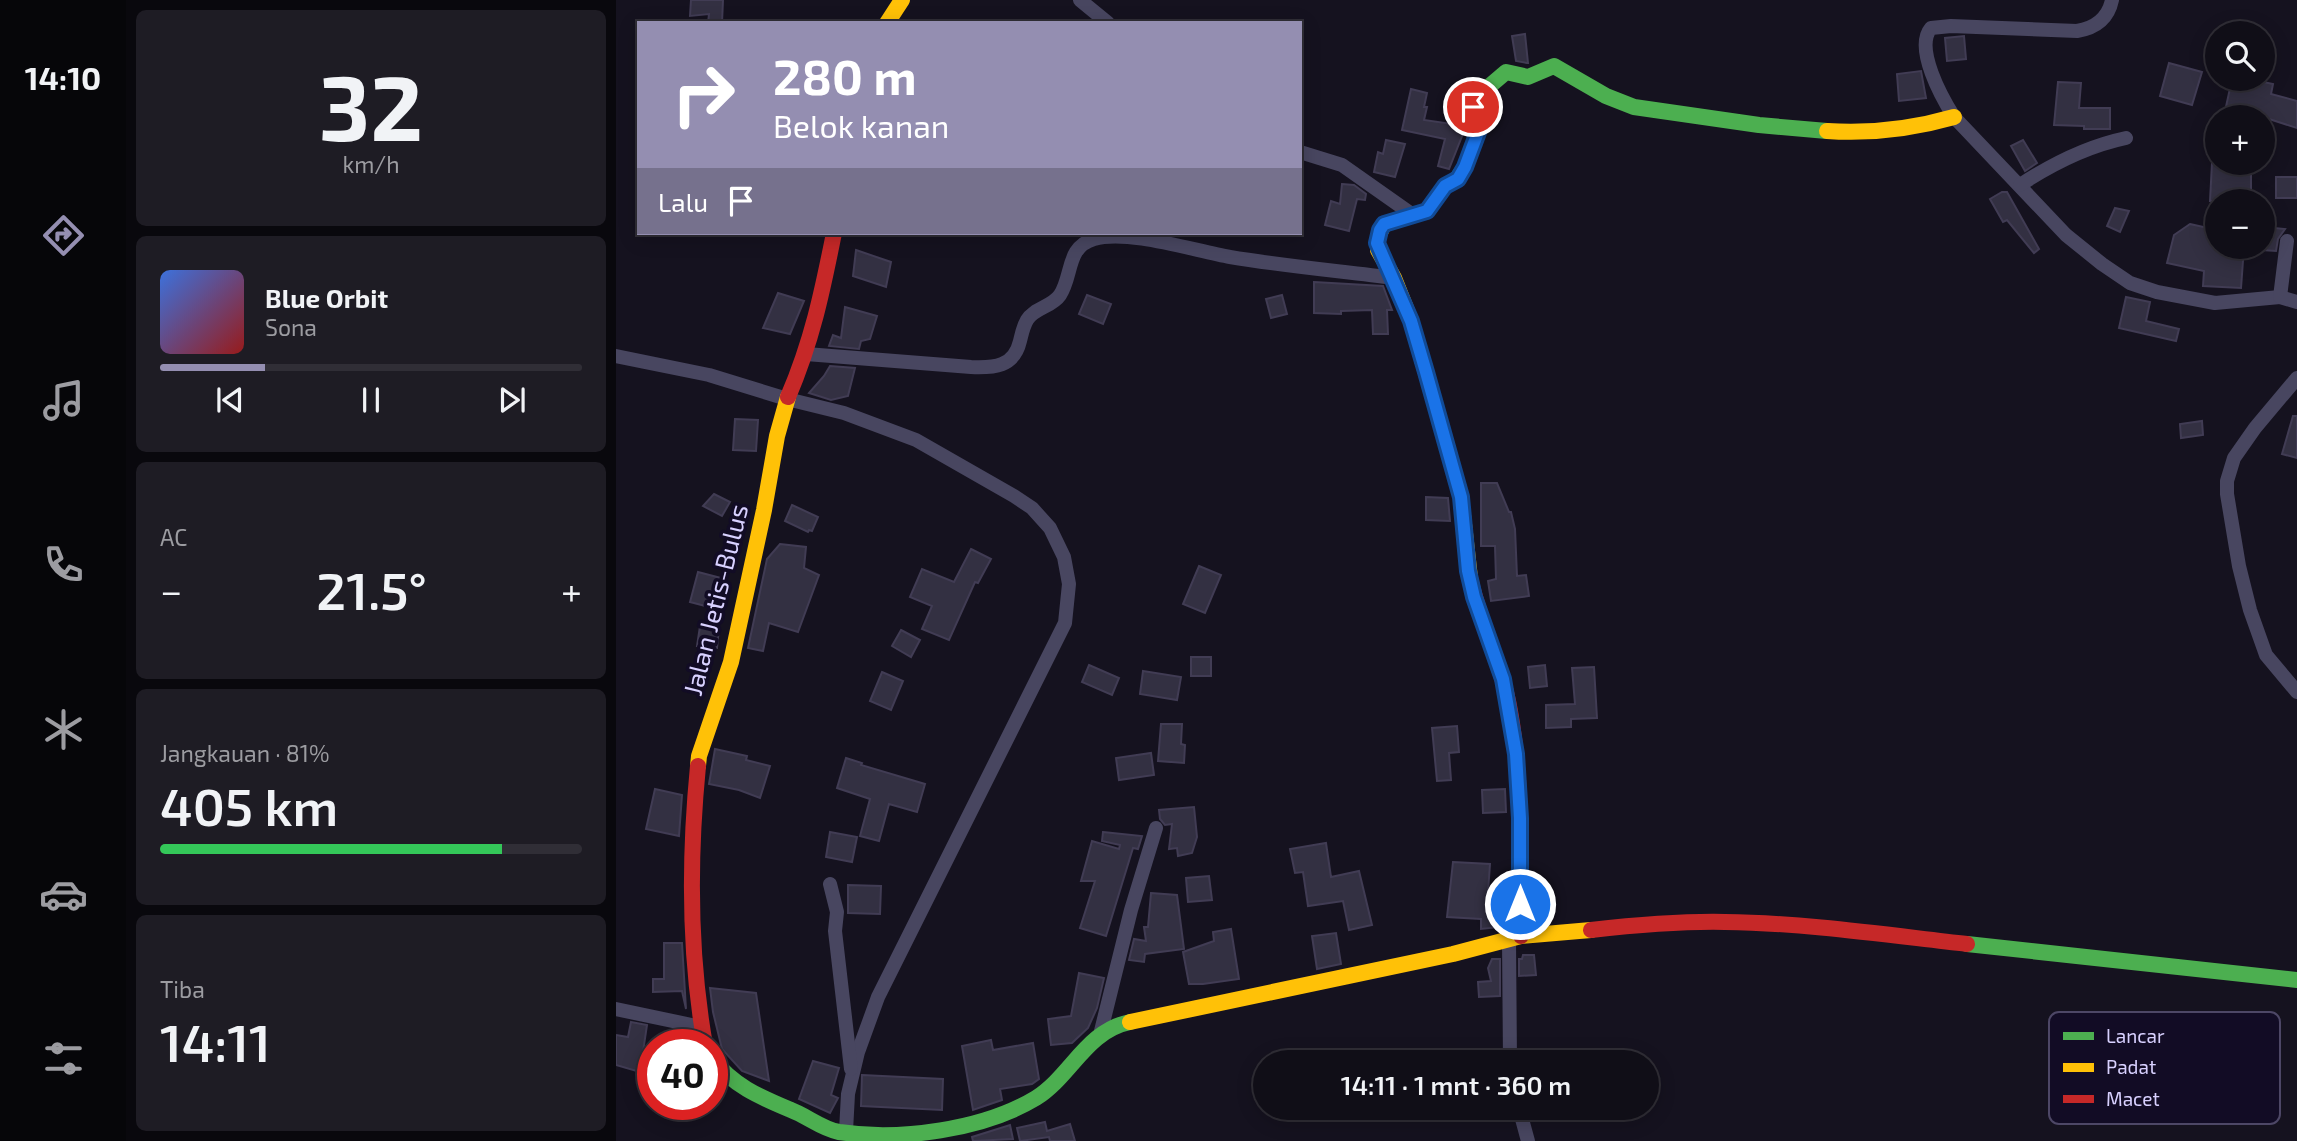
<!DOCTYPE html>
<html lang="id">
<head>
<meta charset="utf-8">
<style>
	body { margin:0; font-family:"Exo 2",sans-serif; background:#1e1c24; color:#f1f3f6; height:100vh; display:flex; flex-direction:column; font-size:26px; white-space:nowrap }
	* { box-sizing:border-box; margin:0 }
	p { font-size:23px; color:#9c9ca1 }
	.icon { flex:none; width:38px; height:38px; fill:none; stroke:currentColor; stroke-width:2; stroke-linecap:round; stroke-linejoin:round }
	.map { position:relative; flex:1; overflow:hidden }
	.sheet { display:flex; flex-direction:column; gap:10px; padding:10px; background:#09080d; width:490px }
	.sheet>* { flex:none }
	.hud { position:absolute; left:21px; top:21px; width:665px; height:214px; border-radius:0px; box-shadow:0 4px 18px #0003,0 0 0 2px #302e36; background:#948eb1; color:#fff; overflow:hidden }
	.buttons { position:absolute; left:1589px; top:21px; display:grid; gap:14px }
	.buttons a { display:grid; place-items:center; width:70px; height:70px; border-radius:50%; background:#100e17; box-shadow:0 4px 18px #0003,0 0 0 2px #302e36; font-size:35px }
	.speed { position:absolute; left:21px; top:1029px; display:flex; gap:14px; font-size:35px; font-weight:700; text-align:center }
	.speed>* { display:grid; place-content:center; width:91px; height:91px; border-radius:50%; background:#100e17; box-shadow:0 4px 18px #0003,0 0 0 2px #302e36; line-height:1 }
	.speed .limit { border:10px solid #d22; background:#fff; color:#111 }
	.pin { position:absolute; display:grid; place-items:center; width:60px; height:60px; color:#fff; margin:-30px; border:4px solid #fff; border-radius:50%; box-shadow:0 2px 7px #0007 }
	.me { position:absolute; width:77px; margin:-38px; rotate:0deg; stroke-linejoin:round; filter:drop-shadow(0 0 5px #0008) }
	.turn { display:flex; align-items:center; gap:24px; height:147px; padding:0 21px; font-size:32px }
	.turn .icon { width:91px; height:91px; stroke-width:2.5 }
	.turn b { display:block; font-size:49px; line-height:60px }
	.then { display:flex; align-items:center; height:66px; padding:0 21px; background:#0003; gap:14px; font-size:26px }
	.big { font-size:52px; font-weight:600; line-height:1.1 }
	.sheet .tile { flex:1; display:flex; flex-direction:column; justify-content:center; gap:10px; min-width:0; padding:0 24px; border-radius:10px; background:#1e1c24 }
	.sheet .dial { align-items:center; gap:0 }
	.dial b { font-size:91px; line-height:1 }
	.song { display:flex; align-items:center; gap:21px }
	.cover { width:84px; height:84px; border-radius:10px; background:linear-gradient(135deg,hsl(220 70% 55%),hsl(0 70% 35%)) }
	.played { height:7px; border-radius:4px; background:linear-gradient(90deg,#948eb1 25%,#302e36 25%) }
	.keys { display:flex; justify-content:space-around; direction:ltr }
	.heat { display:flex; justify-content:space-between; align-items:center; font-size:38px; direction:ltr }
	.charge { height:10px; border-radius:5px; background:linear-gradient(90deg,#34c759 81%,#302e36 0) }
	.trip { position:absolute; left:637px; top:1050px; width:406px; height:70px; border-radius:35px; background:#100e17; box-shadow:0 4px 18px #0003,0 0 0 2px #302e36; font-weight:600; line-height:70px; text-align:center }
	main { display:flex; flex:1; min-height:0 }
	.dock { display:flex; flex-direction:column; width:126px; justify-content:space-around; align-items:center; background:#060609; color:#9c9ca1 }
	.dock .icon { width:49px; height:49px }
	.dock .active { color:#948eb1 }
	.dock b { font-size:32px; color:#f1f3f6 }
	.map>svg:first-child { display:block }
	.building { fill:#333042; stroke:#413c54; stroke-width:2 }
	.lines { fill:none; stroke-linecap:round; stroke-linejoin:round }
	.street { stroke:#484660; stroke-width:14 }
	.fast { stroke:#4caf50; stroke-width:16 }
	.slow { stroke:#ffc107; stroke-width:16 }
	.jam { stroke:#c62828; stroke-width:16 }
	.route-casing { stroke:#114b97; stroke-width:18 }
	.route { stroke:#1a73e8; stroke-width:12 }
	.labels { text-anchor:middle; stroke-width:7; stroke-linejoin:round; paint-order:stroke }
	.street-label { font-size:26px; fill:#d8d1ff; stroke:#120c25 }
	.key { fill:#120c25; stroke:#4d4766; stroke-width:2 }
	.key-label { font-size:19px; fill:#d8d1ff }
</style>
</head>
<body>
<main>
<nav class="dock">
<b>14:10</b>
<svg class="icon active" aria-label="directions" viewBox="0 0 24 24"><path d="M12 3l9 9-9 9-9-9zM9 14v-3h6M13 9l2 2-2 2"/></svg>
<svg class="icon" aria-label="music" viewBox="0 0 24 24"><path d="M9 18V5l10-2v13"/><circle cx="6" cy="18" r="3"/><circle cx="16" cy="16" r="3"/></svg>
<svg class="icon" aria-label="phone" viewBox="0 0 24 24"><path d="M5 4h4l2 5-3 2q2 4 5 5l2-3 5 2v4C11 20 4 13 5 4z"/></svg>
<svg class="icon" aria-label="climate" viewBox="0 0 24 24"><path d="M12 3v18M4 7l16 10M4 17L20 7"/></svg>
<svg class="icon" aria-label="car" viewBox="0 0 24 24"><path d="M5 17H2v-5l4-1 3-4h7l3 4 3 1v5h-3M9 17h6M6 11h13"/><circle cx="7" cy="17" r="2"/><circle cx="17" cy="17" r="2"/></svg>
<svg class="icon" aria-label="filters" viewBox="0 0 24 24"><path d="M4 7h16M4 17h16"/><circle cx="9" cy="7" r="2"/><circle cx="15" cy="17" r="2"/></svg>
</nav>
<section class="sheet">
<div class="tile dial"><b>32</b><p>km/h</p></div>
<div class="tile">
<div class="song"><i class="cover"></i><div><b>Blue Orbit</b><p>Sona</p></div></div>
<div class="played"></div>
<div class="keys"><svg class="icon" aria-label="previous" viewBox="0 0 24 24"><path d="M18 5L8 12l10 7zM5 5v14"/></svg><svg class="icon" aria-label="pause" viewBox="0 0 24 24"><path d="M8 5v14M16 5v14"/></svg><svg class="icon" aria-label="next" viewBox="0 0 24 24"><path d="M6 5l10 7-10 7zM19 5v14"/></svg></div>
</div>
<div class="tile"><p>AC</p>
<div class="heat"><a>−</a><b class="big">21.5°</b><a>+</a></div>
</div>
<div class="tile"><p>Jangkauan · 81%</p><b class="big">405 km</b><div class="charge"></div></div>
<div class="tile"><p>Tiba</p><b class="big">14:11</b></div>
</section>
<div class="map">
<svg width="1681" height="1141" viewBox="0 0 1681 1141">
	<rect width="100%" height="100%" fill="#15121f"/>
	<g class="building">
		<path d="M75,0H107L106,23H92L93,14L74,16Z"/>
		<path d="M909,34L912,63H911L900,61L896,36Z"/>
		<path d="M1348,36L1350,59L1331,61L1329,38Z"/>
		<path d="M1553,63L1586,72L1576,105L1544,96Z"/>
		<path d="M1305,71L1310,98L1283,101L1281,74Z"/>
		<path d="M1616,79H1633L1657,84L1655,94L1681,101V128L1647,117L1608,116Z"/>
		<path d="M1442,82L1465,83L1463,108H1494V129H1468V126L1438,125Z"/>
		<path d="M795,89L811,93L808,107H811L808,120L850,126L833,169L822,166L829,139L786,130Z"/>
		<path d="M770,140L789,144L779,177L758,172L762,152L767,154Z"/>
		<path d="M1407,140L1421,163L1409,171L1395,146Z"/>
		<path d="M1596,163H1635V201H1594Z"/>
		<rect x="1660" y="177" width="21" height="21"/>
		<path d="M726,184L738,185L750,194L749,200L741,199L733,231L709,225L715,201L724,204Z"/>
		<path d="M1386,192H1391L1423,249L1418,253L1391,220L1387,222L1374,199Z"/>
		<path d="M1499,208L1513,211L1504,232L1491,226Z"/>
		<path d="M1574,224L1601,230V247H1628L1625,288L1587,286L1588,271L1551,263L1558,235Z"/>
		<path d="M1648,227L1669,229L1662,239L1660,251L1646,250Z"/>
		<path d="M240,250L275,262L270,287L237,276Z"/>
		<path d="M698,282L767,286L776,310H771L772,334H757L756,310L725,311V314L698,313Z"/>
		<path d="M162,293L188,301L174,334L147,328Z"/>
		<path d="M471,295L495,304L487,324L463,314Z"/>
		<path d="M666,295L671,314L655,318L650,299Z"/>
		<path d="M1510,297L1534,302L1530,321L1563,329L1560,341L1503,328Z"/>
		<path d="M229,307L261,316L254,339L245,341L243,349L213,346L217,335L225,338Z"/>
		<path d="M214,366L239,368L232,396L215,400L193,393L208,376Z"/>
		<path d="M1677,416H1681V458L1666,454Z"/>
		<path d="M119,419L142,420L140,451L117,450Z"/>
		<path d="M1586,421L1587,435L1565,438L1564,424Z"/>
		<path d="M865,483H881L893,512H895L899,529L901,576L910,575L913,596L875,601L872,581L880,579L879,546H865Z"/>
		<path d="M98,494L114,502L106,516L87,506Z"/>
		<path d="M810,497L832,498L834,521L810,520Z"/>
		<path d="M176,505L202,517L196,531L193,530L192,532L169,521Z"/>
		<path d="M164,544L190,547L188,568L203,575L182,632L153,623L147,651L132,648L151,559Z"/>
		<path d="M355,549L375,559L362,583L359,582L333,640L306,629L316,606L294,597L306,569L338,582Z"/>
		<path d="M583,566L605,575L589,613L567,604Z"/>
		<path d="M82,572L105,578L97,608L74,602Z"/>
		<path d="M84,626L103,628L101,648L81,646Z"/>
		<path d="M285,630L304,640L295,657L276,646Z"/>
		<rect x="575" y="657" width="20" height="19"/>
		<path d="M473,665L503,678L496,695L466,682Z"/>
		<path d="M929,665L931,686L914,688L912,667Z"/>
		<path d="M978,667L981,718L955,719V727L930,728V705L959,704L956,668Z"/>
		<path d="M527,671L565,677L561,700L524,694Z"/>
		<path d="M266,672L287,681L275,710L254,701Z"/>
		<path d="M545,724H566L565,744L569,745L568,763L542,761Z"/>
		<path d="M841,726L843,752L833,753L835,780L821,781L816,728Z"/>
		<path d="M99,749L131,756L130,760L154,766L144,798L123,790L93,784Z"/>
		<path d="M535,753L538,775L503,780L500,758Z"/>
		<path d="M230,758L246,763L245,765L309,784L301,812L273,804L263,841L244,836L254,799L221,788Z"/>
		<path d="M39,789L66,795L63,836L30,829Z"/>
		<path d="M889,789L890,812L867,813L866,790Z"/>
		<path d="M578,807L581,837L576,853L562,856L561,848L553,849L556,824L549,825L544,819L543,810Z"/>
		<path d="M214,832L241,837L236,862L210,857Z"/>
		<path d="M487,832L526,836L522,849L517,848L490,936L464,928L479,881H465L476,841L503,849L504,845L486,841Z"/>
		<path d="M710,843L715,877L743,871L756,925L733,930L727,901L692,906L687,872L679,873L674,849Z"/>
		<path d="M837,862L874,864L871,907L892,905V926L865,929V919L831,917Z"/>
		<path d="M593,876L596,900L572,902L570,878Z"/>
		<path d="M232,885L265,886L264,914L232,913Z"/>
		<path d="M535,893L561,895L568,949L529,954L528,962L513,960L518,939L530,941L528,927H532Z"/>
		<path d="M615,929L623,979L587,984H573L567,952L598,941L597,932Z"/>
		<path d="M720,933L725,964L701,969L696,936Z"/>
		<path d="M48,943H66L70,1009L66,991L37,992V979H48Z"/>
		<path d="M907,955H918L920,975L903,976V959H906Z"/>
		<path d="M876,959H884V996L863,997L862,982L875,981L872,968Z"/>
		<path d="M463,973L488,978L481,1008L472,1028L456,1043L435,1045L432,1019L455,1016Z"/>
		<path d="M94,988L140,993L153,1081L126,1071L106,1049L97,1012Z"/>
		<path d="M15,1022L31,1025L24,1072L0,1065V1035L12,1037Z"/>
		<path d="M375,1040L377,1050L417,1043L423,1079L416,1084L384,1089L386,1100L357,1110L346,1046Z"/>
		<path d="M197,1061L223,1068L215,1095L222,1098L214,1113L183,1099Z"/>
		<path d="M246,1075L327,1079L326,1110L245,1106Z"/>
		<path d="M429,1122L431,1131L454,1124L459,1141H434L433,1137L404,1141L401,1128Z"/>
		<path d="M394,1125L397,1139L357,1141L356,1137Z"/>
	</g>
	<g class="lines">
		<g class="street">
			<path d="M464,0L492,23"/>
			<path d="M1496,0C1492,19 1479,28 1461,31L1335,26L1315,28C1298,48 1326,98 1338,117L1450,235L1486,264L1514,283L1541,292L1599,303L1664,297"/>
			<path d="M684,152L726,165L797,215"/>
			<path d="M1404,185C1436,164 1472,146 1510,138"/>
			<path d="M1671,241L1664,297L1681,302"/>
			<path d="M190,354L355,367C378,368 398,367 404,341C406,333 407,327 411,320C418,308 436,307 444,295C457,275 450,247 478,239C512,229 579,251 614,257C668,266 723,271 778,278"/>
			<path d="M0,356L93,375L171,399L228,413L300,440L398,496L416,508L434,528L448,557L453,584L449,623L262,997L242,1052L232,1094L230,1131"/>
			<path d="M1681,378L1639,428L1618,458L1611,481V494L1623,566L1634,610L1650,655L1681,692"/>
			<path d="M214,884L221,912L219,931L235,1069"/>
			<path d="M893,940L894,1062"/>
			<path d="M0,1009L85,1027"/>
			<path d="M484,1035L515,910L540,828"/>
			<path d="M903,1108L912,1141"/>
		</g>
		<g class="fast">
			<path d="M840,180L849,167L864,127L857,107L863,95L890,72L912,77L938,66L990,96L1018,107L1143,125L1211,131"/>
			<path d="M1351,944L1681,980"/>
			<path d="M96,1058C117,1086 144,1097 175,1110C191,1116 206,1129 223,1132C284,1141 367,1130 420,1098C455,1076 470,1031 514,1022"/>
		</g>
		<g class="slow">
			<path d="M271,23L286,0"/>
			<path d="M1211,131C1255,134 1296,129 1338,117"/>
			<path d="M840,180L829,186L811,211L768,224L762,237V250L778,278L795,321L831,446L845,497L854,578"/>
			<path d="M82,766L83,756L115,662L148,510L161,436L172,397"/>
			<path d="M514,1022L837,954L905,936L975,930"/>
		</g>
		<g class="jam">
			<path d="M172,397C196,341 206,293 218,233"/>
			<path d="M854,578C864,623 886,665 894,711C907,785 904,861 905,936"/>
			<path d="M82,766C73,858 73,954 89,1045"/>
			<path d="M975,930C1020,925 1064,921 1109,922C1190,923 1271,935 1351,944"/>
		</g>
	</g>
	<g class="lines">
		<defs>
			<path id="route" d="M857,107L864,127L849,167L842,179L829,186L811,211L768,224L764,230L761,243L795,321L810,372L845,497L852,571L858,597L887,679L900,754L904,818V904"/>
		</defs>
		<use href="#route" class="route-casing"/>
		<use href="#route" class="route"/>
	</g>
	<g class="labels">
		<g class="street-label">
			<text transform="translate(100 600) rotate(-76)" y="9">Jalan Jetis-Bulus</text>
		</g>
	</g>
	<rect x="1433" y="1012" width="231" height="112" rx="10" class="key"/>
	<rect x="1447" y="1032" width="31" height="8" fill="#4caf50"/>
	<rect x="1447" y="1063" width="31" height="9" fill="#ffc107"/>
	<rect x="1447" y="1095" width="31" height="8" fill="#c62828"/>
	<g class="key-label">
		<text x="1490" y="1043">Lancar</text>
		<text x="1490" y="1074">Padat</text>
		<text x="1490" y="1106">Macet</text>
	</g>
</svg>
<div class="buttons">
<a><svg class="icon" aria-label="search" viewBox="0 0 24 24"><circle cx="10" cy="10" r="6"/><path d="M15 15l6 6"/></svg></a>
<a>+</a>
<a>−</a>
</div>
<div class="speed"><div class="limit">40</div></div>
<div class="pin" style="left:857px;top:107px;background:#d93025"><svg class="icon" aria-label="arrive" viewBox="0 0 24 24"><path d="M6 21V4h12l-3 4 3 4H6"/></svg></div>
<svg class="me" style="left:904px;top:904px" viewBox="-20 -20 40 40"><circle r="17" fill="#1a73e8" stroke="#fff" stroke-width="3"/><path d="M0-11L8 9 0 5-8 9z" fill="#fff"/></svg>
<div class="trip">14:11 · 1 mnt · 360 m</div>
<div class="hud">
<div class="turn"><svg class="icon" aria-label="right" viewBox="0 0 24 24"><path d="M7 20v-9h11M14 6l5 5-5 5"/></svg><div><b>280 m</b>Belok kanan</div></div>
<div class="then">Lalu<svg class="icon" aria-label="arrive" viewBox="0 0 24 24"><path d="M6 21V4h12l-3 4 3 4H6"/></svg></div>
</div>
</div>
</main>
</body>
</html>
